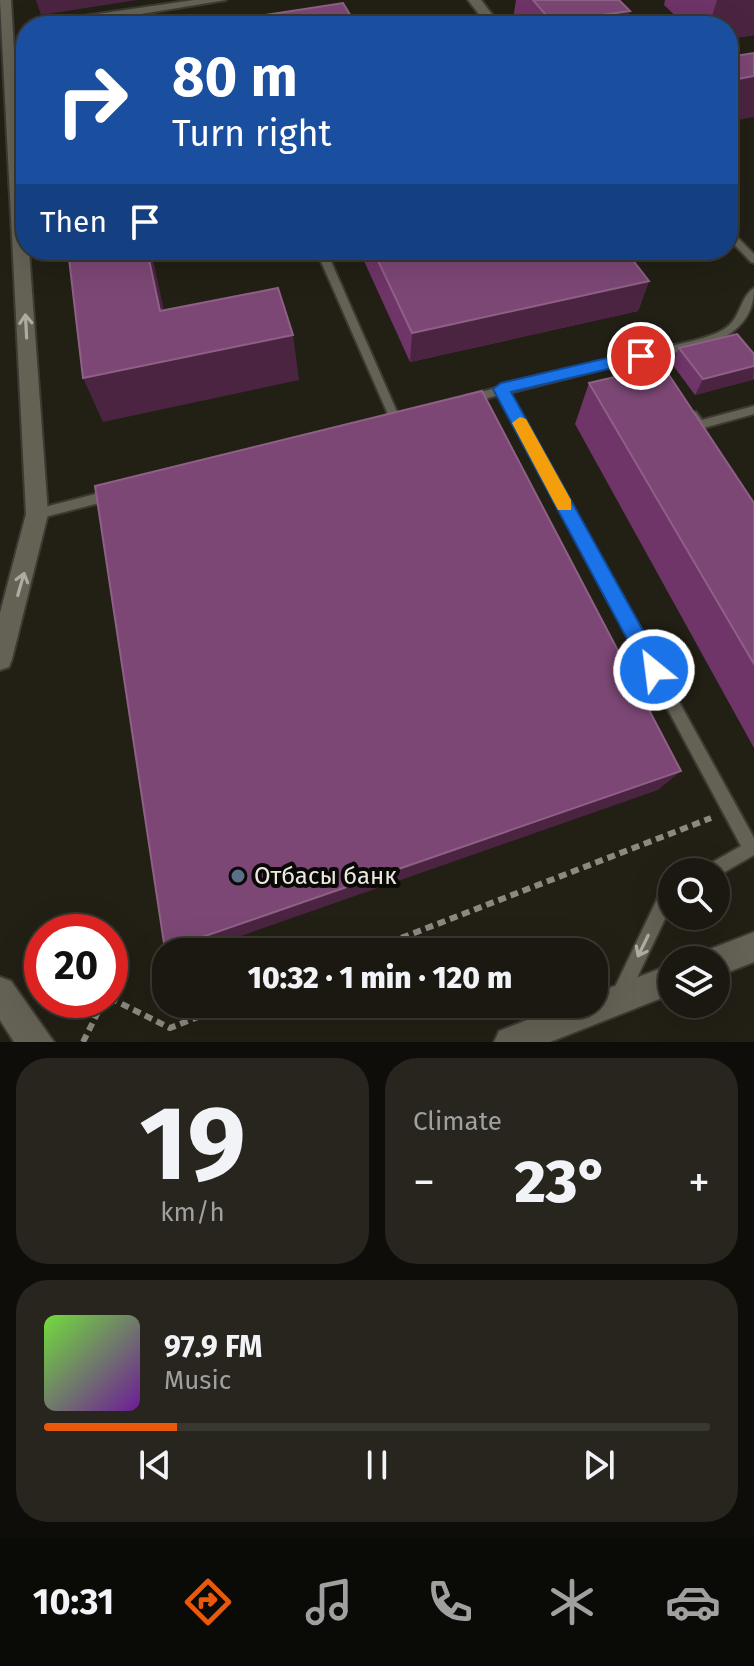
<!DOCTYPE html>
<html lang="en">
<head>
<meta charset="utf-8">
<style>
	body { margin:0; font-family:"Fira Sans",sans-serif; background:#27251e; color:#f1f3f6; height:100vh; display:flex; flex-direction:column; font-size:30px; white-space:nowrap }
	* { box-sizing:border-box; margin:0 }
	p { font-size:26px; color:#9fa09f }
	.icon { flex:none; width:44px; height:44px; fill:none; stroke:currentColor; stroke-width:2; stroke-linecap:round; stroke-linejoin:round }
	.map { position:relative; height:1042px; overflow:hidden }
	.panel { display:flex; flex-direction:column; gap:16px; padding:16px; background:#0e0d09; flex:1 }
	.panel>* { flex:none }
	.top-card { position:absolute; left:16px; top:16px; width:722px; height:244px; border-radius:32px; box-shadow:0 8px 32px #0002,0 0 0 2px #383730; background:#1a4fa0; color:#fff; overflow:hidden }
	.controls { position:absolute; left:658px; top:858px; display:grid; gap:16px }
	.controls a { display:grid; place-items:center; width:72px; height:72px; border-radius:50%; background:#1a1810; box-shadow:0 8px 32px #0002,0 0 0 2px #383730; font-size:40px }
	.speed { position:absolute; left:24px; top:914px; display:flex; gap:16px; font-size:40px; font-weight:700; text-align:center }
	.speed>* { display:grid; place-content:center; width:104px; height:104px; border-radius:50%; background:#1a1810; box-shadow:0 8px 32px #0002,0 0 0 2px #383730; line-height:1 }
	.speed .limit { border:12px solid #d22; background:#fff; color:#111 }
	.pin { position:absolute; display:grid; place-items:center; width:68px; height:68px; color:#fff; margin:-34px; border:4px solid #fff; border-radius:50%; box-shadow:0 2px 8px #0007 }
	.me { position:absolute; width:88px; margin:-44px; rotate:331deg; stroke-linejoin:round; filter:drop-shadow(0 0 6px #0008) }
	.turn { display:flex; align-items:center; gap:28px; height:168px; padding:0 24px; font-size:36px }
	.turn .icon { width:104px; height:104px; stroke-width:2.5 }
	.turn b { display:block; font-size:56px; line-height:68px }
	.then { display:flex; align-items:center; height:76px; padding:0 24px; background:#0003; gap:16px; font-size:30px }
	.big { font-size:60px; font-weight:800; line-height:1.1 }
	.panel .tile { flex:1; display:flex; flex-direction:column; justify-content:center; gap:12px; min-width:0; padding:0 28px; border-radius:32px; background:#27251e }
	.panel .dial { align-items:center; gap:0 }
	.dial b { font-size:104px; line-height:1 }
	.song { display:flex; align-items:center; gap:24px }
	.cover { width:96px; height:96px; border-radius:12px; background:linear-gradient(135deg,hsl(100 70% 55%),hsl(280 70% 35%)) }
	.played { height:8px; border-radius:4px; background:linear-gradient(90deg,#ea580c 20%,#383730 20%) }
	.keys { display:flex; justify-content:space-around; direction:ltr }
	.heat { display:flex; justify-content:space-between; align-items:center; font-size:44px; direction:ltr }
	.panel .tiles { flex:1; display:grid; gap:16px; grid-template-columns:1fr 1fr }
	.tile:last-child { grid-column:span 2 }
	.trip { position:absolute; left:152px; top:938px; width:456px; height:80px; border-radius:32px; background:#1a1810; box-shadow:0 8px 32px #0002,0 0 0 2px #383730; font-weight:800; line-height:80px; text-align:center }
	.tab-bar { display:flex; height:128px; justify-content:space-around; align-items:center; background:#0a0a06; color:#9fa09f }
	.tab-bar .icon { width:56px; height:56px }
	.tab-bar .current { color:#ea580c }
	.tab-bar b { font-size:36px; color:#f1f3f6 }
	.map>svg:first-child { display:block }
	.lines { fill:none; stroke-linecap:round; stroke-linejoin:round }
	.service-casing { stroke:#3d3a33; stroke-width:4 }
	.minor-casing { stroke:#3d3a33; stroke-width:4 }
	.tertiary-casing { stroke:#3d3a33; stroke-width:4 }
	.secondary-casing { stroke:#3d3a33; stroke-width:4 }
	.path { stroke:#8b8980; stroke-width:6; stroke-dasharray:8 5; stroke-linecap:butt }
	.service { fill:#646155; fill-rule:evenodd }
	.minor { fill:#646155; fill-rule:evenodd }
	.tertiary { fill:#646155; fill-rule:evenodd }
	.secondary { fill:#646155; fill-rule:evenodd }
	.wall { fill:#6f3468 }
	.shaded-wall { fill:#4b2441 }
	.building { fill:#7c4775; stroke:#8e6086; stroke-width:2 }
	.oneway { stroke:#aeaba2 }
	.route { fill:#1a73e8; stroke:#114b97; stroke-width:2 }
	.slow { fill:#f59e0b }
	.service-dot { fill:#5c6f8a; stroke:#0a0905; stroke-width:3 }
	.labels { text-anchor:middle; stroke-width:8; stroke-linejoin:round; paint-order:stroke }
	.near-poi-label { font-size:24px; fill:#eae8e1; stroke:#0a0905; text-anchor:start }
</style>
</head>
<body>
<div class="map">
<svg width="754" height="1042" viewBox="0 0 754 1042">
	<rect width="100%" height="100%" fill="#222015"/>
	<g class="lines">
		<defs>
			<g id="service">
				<path d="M728,230L731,231L754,254V263L751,262L728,238Z"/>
				<path d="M316,250H326L401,421L400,424L396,425L391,421Z"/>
				<path d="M754,288C754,344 690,349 649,358L666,377L667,380L666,383H658L639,360L509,393L754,838V855L716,877V872H701L704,867L741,846L499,395L469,403L464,399L465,396L496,388L501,385L505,386L692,341C706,337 724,333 733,321C741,310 743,295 754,288Z"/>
				<path d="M754,406V414L700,429L696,428L687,415L688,412H696L702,420Z"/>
				<path d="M111,490L115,492L117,495L115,498L111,500L37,519L33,518L31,514L33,510L37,509Z"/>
				<path d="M672,886V904L627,999L621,1001L615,999L613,993L615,987L661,891Z"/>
			</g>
			<g id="minor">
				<path d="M0,0H11L26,250H29L48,514L12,659L9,667L0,670V613L26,514Z"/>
				<path d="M194,0H226L68,26H36L42,22Z"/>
				<path d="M468,0H481L501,26H488Z"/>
			</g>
			<g id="tertiary">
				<path d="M26,177V187L17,188L9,183Z"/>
				<path d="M754,932V962L716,977V960H702L705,951Z"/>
				<path d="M672,964V994L550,1042H494L499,1031L568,1004H594V994Z"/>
			</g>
			<path id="secondary" d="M0,977L11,981L54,1042H14L0,1020Z"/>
		</defs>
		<use href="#service" class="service-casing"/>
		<use href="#minor" class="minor-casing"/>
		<use href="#tertiary" class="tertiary-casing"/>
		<use href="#secondary" class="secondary-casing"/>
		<g class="path">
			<path d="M365,952L711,818"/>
			<path d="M110,998L170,1028L231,1004"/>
			<path d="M83,1042L104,1000"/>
		</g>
		<use href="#service" class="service"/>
		<use href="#minor" class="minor"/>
		<use href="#tertiary" class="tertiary"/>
		<use href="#secondary" class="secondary"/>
	</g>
	<g class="wall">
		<path d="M516,0H619L626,26H512Z"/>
		<path d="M665,0H754V35L728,39V26H686L664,5Z"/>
		<path d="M359,250H625L649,281L638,311L410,362Z"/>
		<path d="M643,250H680L677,256L652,262Z"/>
		<path d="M679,348L754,354V379L695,395L672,364Z"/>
		<path d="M589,383L754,503V748L575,424Z"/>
	</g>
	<g class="shaded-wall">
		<path d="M36,0H137L41,15Z"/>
		<path d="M717,0H754V35L728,39V26H709Z"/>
		<path d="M630,11L626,26H551L552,22Z"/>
		<path d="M754,76V117L728,122V81Z"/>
		<path d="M147,250H151L174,357L160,311Z"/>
		<path d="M656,250H680L677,256L652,262Z"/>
		<path d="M649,281L638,311L410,362L412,333Z"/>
		<path d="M293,335L299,380L103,422L83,378Z"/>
		<path d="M754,366L753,380L695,395L703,379Z"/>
		<path d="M681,771L658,790L195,952H172L165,950Z"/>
	</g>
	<g class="building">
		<path d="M533,0H619L630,11L552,22Z"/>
		<path d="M343,3L357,26H194Z"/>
		<path d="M754,53V76L728,81V57Z"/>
		<path d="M68,250H147L160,311L278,288L293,335L83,378Z"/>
		<path d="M373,250H625L649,281L412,333Z"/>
		<path d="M737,334L754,354V366L703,379L679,348Z"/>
		<path d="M663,366L754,503V664L589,383Z"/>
		<path d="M482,391L681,771L165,950L95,486Z"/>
	</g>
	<defs><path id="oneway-shaft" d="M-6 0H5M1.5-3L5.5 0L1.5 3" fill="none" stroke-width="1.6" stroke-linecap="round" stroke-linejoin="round" transform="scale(2)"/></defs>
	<g class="oneway">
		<use href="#oneway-shaft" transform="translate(26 326) rotate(-93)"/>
		<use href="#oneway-shaft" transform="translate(21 584) rotate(-74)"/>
		<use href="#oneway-shaft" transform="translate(643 946) rotate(116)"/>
	</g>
	<path class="route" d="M641,350L648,356L646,360L511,392L661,663L664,670L661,676L654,679L647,676L493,389L501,383Z"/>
	<path class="slow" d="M520,417L526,419L571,500V510H558L512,423Z"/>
	<circle class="service-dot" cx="238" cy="876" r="8"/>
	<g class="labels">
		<g class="near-poi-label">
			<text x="254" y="884">Отбасы банк</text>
		</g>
	</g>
</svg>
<div class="controls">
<a><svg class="icon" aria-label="search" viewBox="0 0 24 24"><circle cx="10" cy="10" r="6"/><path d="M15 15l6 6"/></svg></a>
<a><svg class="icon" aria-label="layers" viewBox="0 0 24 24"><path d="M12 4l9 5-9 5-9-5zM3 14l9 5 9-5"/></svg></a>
</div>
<div class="speed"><div class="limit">20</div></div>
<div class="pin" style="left:641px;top:356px;background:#d93025"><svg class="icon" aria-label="arrive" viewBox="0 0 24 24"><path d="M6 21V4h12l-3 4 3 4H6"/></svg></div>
<svg class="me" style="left:654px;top:670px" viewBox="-20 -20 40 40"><circle r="17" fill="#1a73e8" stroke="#fff" stroke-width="3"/><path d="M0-11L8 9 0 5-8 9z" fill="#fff"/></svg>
<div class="trip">10:32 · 1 min · 120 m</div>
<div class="top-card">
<div class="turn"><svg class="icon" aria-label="right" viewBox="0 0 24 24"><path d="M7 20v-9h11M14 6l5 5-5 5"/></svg><div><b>80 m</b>Turn right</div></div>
<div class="then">Then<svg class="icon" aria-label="arrive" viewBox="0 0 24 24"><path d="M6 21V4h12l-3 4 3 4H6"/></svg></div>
</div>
</div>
<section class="panel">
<div class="tiles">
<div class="tile dial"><b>19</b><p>km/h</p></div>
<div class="tile"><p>Climate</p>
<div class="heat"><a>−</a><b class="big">23°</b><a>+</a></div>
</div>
<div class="tile">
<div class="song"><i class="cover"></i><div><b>97.9 FM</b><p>Music</p></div></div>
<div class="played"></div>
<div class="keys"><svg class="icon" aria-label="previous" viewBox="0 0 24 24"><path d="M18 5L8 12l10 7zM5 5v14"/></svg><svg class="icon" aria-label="pause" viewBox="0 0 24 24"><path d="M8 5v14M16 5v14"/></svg><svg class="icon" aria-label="next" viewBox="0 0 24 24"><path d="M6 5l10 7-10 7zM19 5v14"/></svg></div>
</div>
</div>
</section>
<nav class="tab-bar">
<b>10:31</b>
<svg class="icon current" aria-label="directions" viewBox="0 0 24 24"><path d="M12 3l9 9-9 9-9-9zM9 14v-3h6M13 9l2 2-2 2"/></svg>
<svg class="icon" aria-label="music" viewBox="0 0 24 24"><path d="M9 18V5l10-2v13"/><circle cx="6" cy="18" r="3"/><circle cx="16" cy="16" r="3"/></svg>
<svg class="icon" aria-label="phone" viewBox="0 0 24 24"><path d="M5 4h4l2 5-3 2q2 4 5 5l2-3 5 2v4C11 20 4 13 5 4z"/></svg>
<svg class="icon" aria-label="climate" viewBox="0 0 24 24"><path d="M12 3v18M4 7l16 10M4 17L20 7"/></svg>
<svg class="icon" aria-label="car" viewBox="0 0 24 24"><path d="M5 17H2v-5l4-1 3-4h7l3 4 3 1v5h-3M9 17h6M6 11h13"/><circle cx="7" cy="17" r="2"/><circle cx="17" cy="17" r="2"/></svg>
</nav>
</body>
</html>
